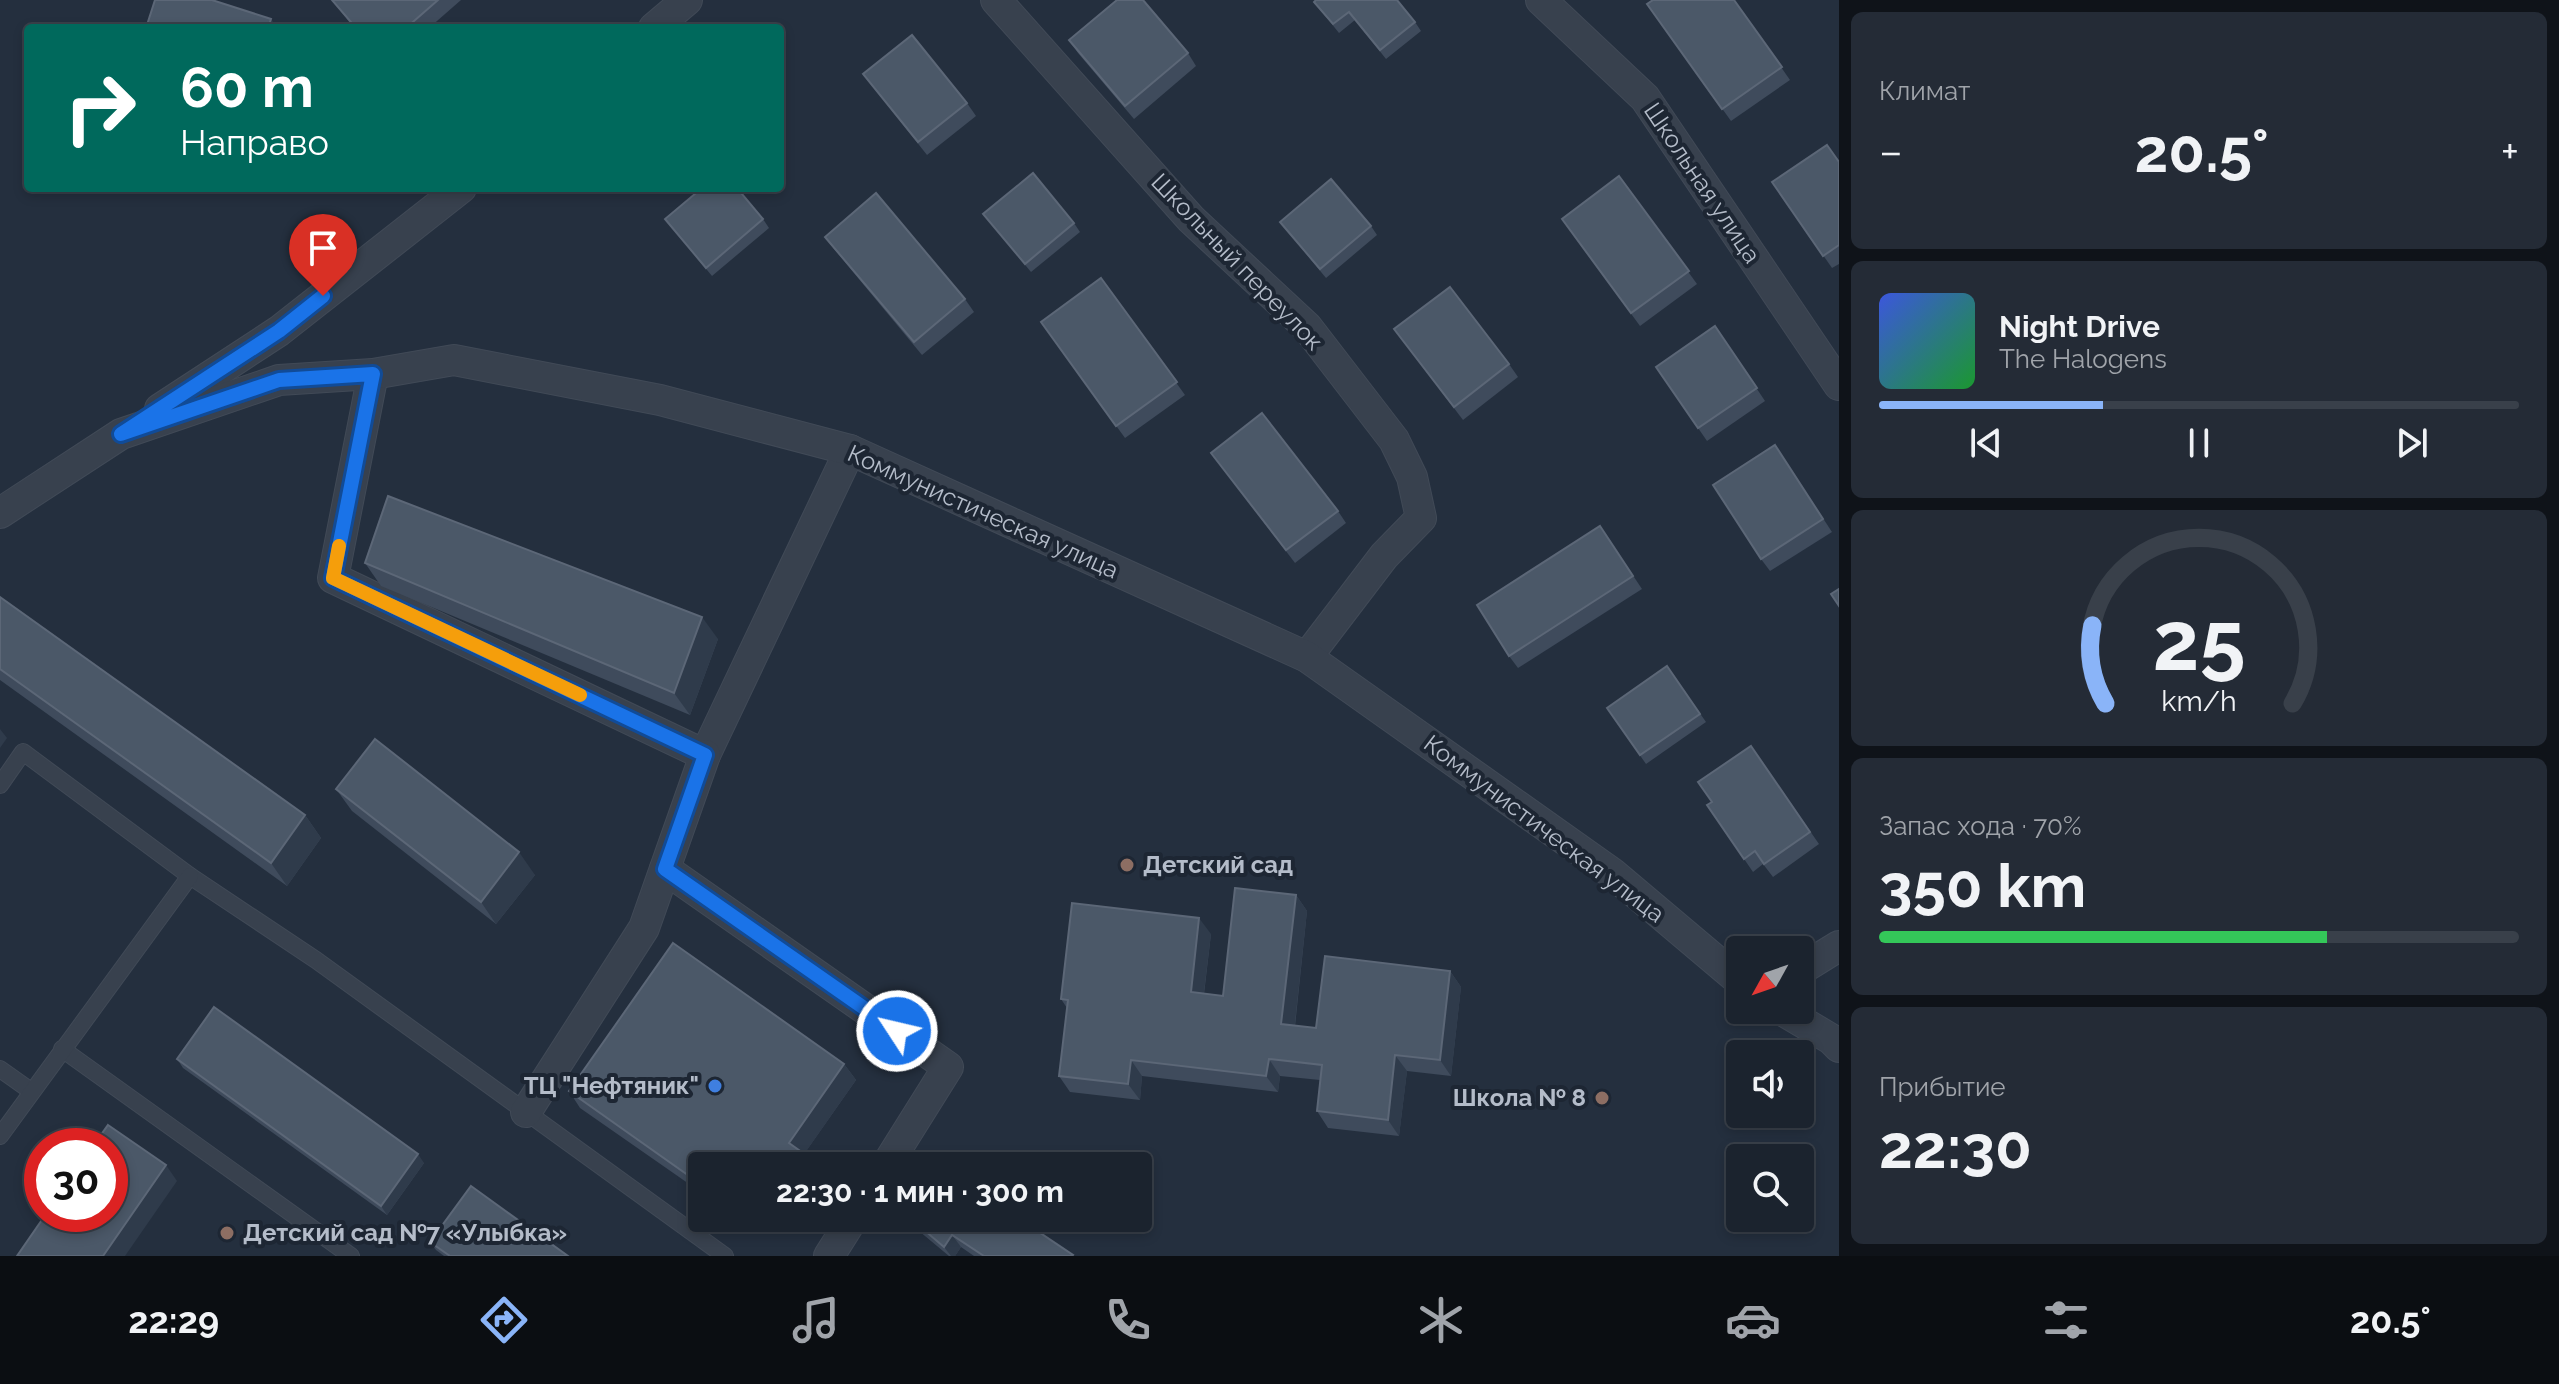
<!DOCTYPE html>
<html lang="ru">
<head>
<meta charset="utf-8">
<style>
	body { margin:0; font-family:Raleway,sans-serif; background:#242b36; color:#f1f3f6; height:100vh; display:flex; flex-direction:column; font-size:30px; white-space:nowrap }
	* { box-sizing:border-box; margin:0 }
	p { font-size:26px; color:#a0a4aa }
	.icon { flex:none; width:44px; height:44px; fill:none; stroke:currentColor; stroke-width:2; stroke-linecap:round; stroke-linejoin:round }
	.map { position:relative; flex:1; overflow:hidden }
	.side { display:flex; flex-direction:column; gap:12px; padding:12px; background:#0f1319; width:720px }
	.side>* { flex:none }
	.top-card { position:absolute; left:24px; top:24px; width:760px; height:168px; border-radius:8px; box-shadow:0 4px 12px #0003,0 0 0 2px #39404a; background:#00695c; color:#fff; overflow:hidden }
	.needle { width:52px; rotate:230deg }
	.fabs { position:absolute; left:1726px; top:936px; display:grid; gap:16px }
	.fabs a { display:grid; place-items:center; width:88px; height:88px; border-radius:8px; background:#1b232e; box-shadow:0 4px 12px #0003,0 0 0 2px #39404a; font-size:40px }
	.speed { position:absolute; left:24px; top:1128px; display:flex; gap:16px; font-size:40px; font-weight:700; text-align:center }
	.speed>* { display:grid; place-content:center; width:104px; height:104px; border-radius:50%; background:#1b232e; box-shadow:0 4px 12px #0003,0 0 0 2px #39404a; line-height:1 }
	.speed .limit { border:12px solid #d22; background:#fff; color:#111 }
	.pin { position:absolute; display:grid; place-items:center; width:68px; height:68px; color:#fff; margin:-82px -34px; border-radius:50% 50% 50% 0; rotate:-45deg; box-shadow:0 0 8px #0007 }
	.pin .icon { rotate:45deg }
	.me { position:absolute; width:88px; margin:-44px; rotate:305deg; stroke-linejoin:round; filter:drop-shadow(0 0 6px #0008) }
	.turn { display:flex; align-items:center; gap:28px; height:168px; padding:0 24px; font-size:36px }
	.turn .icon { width:104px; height:104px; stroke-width:2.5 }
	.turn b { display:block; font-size:56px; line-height:68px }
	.big { font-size:60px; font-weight:700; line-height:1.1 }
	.side .widget { flex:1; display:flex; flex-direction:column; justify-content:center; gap:12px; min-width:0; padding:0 28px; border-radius:12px; background:#242b36 }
	.side .dial { align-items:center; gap:0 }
	.dial svg { height:208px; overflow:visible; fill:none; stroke:#39404a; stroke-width:7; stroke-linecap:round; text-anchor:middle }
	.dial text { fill:#f1f3f6; stroke:none }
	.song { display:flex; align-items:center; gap:24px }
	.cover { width:96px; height:96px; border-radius:12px; background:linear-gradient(135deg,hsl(230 70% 55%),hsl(130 70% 35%)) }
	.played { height:8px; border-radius:4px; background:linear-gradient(90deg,#8ab4f8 35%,#39404a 35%) }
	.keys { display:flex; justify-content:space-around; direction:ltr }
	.heat { display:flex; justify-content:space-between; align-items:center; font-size:44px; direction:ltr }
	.charge { height:12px; border-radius:6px; background:linear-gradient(90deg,#34c759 70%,#39404a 0) }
	.trip { position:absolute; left:688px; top:1152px; width:464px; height:80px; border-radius:8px; background:#1b232e; box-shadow:0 4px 12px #0003,0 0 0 2px #39404a; font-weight:700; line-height:80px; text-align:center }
	.dock { display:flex; height:128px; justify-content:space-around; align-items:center; background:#0b0e12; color:#a0a4aa }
	.dock .icon { width:56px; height:56px }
	.dock .current { color:#8ab4f8 }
	.dock b { font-size:36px; color:#f1f3f6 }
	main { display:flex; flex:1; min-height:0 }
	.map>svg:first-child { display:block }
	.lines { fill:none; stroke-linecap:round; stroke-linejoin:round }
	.lane-casing { stroke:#414a57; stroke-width:18 }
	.street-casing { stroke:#414a57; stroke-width:32 }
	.lane { stroke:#38414e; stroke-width:16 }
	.street { stroke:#38414e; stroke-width:30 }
	.wall { fill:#3f4b5c }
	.shaded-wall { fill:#2f3b4b }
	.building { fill:#4b5868; stroke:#5c6777; stroke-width:2 }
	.route-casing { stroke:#114b97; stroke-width:20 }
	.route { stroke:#1a73e8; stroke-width:14 }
	.slow { stroke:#f59e0b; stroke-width:14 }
	.education-dot { fill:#8d6e63; stroke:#1d2633; stroke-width:3 }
	.shop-dot { fill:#3f7fe0; stroke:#1d2633; stroke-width:3 }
	.labels { text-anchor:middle; stroke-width:8; stroke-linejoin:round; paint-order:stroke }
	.street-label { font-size:24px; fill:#b4bcc9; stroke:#1d2633 }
	.poi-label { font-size:24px; font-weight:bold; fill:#b4bcc9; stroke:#1d2633; text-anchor:start }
</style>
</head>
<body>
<main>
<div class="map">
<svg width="1839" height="1256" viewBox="0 0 1839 1256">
	<rect width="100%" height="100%" fill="#242f3e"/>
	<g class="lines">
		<defs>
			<g id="lane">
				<path d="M0,785L23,752L190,876L316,960L725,1256"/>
				<path d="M62,1049L351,1256"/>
				<path d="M0,1069L31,1091"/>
				<path d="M0,1136L190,876"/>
			</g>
			<g id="street">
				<path d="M996,0L1191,219L1307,327L1394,440L1412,477L1421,518L1384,556L1307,657"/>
				<path d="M1541,0L1645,98L1839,385"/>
				<path d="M654,28L687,0"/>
				<path d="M373,374L333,578L705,755L850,450"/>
				<path d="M160,409L279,331L461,188"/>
				<path d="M0,513L121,434L279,380L373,374L454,360L660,400L850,450L1307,657L1612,873L1740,981"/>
				<path d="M665,869L948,1067L886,1166"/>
				<path d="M1800,970L1839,946"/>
				<path d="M1782,1010L1831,1039L1839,1047"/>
				<path d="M526,1112L644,928L705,755"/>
				<path d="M829,1256L853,1218"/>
			</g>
		</defs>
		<use href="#lane" class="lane-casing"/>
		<use href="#street" class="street-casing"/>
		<use href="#lane" class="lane"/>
		<use href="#street" class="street"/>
	</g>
	<g class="wall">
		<path d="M332,0H461L429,28H354Z"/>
		<path d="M1734,0L1790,80L1731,121L1647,4Z"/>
		<path d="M1314,2L1415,22L1421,31L1386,59L1355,20L1339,33Z"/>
		<path d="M1069,40L1188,53L1196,66L1134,119L1078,53Z"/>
		<path d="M863,74L967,103L976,116L927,155Z"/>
		<path d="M1839,162V264L1832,268L1772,182Z"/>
		<path d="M1619,176L1697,284L1640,326L1562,219Z"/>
		<path d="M983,214L1074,223L1080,232L1031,272Z"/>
		<path d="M665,219H763L769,228L712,276Z"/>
		<path d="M1280,222L1371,226L1377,235L1326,278Z"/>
		<path d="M825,237L965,299L974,312L922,355L834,249Z"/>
		<path d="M1101,278L1185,395L1125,438L1041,322Z"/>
		<path d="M1715,326L1765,401L1707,441L1656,367Z"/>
		<path d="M1394,329L1509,364L1518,377L1463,420Z"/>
		<path d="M1775,445L1832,532L1770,571L1761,559Z"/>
		<path d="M1211,453L1338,511L1346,523L1295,563Z"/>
		<path d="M1600,526L1642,589L1518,668L1509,656Z"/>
		<path d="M365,563L718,639L690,715L381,586Z"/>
		<path d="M0,597L305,815L321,838L287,886L0,680Z"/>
		<path d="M1667,666L1706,722L1646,764L1607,708Z"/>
		<path d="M1751,746L1819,844L1773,877L1763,864L1753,872L1707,805L1712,802Z"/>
		<path d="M336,789L535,875L496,924L352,811Z"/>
		<path d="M1296,895L1307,911L1295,1026L1316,1028L1450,971L1461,987L1451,1076L1407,1071L1399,1136L1328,1128L1317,1111L1320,1080L1280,1076L1278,1092L1142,1076L1140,1100L1070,1092L1059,1076L1067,1008L1061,999L1211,934L1204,994L1223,996Z"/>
		<path d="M177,1059L424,1163L387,1215L183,1068Z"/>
		<path d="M844,1064L856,1080L804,1154L817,1166H702V1193L580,1108L569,1091Z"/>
		<path d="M737,1218H756L750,1227Z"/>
		<path d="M910,1218H1040L1047,1228L1044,1235L1074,1256H974L961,1247L955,1256H949L919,1231Z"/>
		<path d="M430,1242L568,1256H444L436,1250Z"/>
	</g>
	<g class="shaded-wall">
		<path d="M271,19L278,28H268Z"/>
		<path d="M702,617L718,639L690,715L674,693Z"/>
		<path d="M0,729L7,738L0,748Z"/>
		<path d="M305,815L321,838L287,886L271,863Z"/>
		<path d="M519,852L535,875L496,924L481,902Z"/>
		<path d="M1296,895L1307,911L1293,1041L1281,1024Z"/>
		<path d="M1199,918L1211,934L1202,1008L1191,992Z"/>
		<path d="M1450,971L1461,987L1451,1076L1440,1060Z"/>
		<path d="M1395,1055L1407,1071L1399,1136L1388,1120Z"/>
		<path d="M1269,1059L1280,1076L1278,1092L1266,1076Z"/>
		<path d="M1131,1060L1142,1076L1140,1100L1128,1084Z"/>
		<path d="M844,1064L856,1080L800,1160L789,1143Z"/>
		<path d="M418,1154L424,1163L387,1215L381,1206Z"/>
		<path d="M166,1165L177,1181L125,1256H103Z"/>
		<path d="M743,1218H756L750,1227Z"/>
		<path d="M1037,1218H1040L1047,1228L1041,1240L1033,1228Z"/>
		<path d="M952,1235L961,1247L955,1256H951L944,1247Z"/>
	</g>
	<g class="building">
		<path d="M155,0H212L271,19L268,28H146Z"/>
		<path d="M332,0H438L406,28H356Z"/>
		<path d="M1117,0H1143L1188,53L1125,106L1069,40Z"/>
		<path d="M1316,0H1397L1415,22L1380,50L1349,12L1333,24L1314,2Z"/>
		<path d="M1653,0H1734L1782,67L1722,109L1647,4Z"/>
		<path d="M912,35L967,103L918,142L863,74Z"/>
		<path d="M1827,145L1839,162V245L1823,256L1772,182Z"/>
		<path d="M1033,173L1074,223L1025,264L983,214Z"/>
		<path d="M1619,176L1689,271L1631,313L1562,219Z"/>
		<path d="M1331,179L1371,226L1320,269L1280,222Z"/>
		<path d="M702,188H737L763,219L706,268L665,219Z"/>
		<path d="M876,193L965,299L914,342L825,237Z"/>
		<path d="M1101,278L1177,382L1116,426L1041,322Z"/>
		<path d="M1450,287L1509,364L1454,407L1394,329Z"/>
		<path d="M1715,326L1757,388L1698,428L1656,367Z"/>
		<path d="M1262,413L1338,511L1286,550L1211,453Z"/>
		<path d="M1775,445L1823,519L1761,559L1713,485Z"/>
		<path d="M388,496L702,617L674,693L365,563Z"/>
		<path d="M1600,526L1633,576L1509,656L1477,605Z"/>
		<path d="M1839,589V606L1831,594Z"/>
		<path d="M0,597L305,815L271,863L0,669Z"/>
		<path d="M1667,666L1700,714L1640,755L1607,708Z"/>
		<path d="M375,739L519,852L481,902L336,789Z"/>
		<path d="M1751,746L1810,832L1764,864L1755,851L1744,859L1707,805L1712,802L1698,782Z"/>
		<path d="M1235,888L1296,895L1281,1024L1316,1028L1325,956L1450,971L1440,1060L1395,1055L1388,1120L1317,1111L1322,1065L1269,1059L1266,1076L1131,1060L1128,1084L1059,1076L1068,1000L1061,999L1072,903L1199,918L1191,992L1223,996Z"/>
		<path d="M673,943L844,1064L789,1143L813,1160L809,1166H773L770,1164L769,1166H702V1185L569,1091Z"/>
		<path d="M214,1007L418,1154L381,1206L177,1059Z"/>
		<path d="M108,1125L166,1165L103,1256H17L46,1214H110V1146H93Z"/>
		<path d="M471,1186L568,1256H450L430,1242Z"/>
		<path d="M910,1218H1037L1033,1228L1073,1255L1072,1256H984L952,1235L944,1247Z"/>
	</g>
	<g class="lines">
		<defs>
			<path id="route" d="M323,296L279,331L121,434L279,380L373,374L333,578L705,755L665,869L897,1031"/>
		</defs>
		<use href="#route" class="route-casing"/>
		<use href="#route" class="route"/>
		<path class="slow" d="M339,546L333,578L580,695"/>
	</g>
	<g class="education-dot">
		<circle cx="1127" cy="865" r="8"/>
		<circle cx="1602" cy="1098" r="8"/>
		<circle cx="227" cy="1233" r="8"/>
	</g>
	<circle class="shop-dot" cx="715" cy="1086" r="8"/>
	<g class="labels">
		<g class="street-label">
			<text transform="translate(1702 183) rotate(56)" y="8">Школьная улица</text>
			<text transform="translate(1237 262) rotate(46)" y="8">Школьный переулок</text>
			<text transform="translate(983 512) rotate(24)" y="8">Коммунистическая улица</text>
			<text transform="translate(1544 829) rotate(37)" y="8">Коммунистическая улица</text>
		</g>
		<g class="poi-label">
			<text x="1143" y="873">Детский сад</text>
			<text x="699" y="1094" text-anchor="end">ТЦ "Нефтяник"</text>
			<text x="1586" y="1106" text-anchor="end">Школа № 8</text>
			<text x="243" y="1241">Детский сад №7 «Улыбка»</text>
		</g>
	</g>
</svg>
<div class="fabs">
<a><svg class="needle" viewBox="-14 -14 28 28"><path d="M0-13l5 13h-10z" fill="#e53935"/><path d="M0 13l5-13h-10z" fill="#a0a4aa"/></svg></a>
<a><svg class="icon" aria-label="sound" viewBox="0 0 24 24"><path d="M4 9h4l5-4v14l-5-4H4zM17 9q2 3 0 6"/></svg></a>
<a><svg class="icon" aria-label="search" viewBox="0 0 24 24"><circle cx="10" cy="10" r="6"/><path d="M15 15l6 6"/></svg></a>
</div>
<div class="speed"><div class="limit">30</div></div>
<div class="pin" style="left:323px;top:296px;background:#d93025"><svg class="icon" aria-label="arrive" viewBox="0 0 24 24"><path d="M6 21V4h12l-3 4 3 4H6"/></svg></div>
<svg class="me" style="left:897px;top:1031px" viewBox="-20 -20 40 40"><circle r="17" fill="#1a73e8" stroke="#fff" stroke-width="3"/><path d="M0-11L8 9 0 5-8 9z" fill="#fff"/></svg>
<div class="trip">22:30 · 1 мин · 300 m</div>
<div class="top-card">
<div class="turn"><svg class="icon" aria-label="right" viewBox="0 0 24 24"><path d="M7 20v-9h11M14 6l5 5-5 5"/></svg><div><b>60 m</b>Направо</div></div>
</div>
</div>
<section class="side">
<div class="widget"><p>Климат</p>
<div class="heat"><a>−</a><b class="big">20.5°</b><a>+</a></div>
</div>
<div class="widget">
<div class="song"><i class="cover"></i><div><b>Night Drive</b><p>The Halogens</p></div></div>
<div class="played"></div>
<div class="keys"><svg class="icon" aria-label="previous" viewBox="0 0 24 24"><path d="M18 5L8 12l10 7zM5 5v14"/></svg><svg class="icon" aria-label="pause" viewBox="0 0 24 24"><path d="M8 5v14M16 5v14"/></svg><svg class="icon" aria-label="next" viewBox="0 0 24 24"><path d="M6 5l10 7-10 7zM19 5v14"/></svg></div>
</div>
<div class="widget dial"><svg viewBox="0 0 100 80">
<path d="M14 69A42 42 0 1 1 86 69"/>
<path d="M14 69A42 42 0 0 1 9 39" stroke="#8ab4f8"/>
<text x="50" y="56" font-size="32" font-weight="700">25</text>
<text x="50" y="72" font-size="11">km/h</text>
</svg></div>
<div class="widget"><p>Запас хода · 70%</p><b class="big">350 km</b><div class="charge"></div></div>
<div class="widget"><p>Прибытие</p><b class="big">22:30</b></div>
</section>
</main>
<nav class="dock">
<b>22:29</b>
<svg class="icon current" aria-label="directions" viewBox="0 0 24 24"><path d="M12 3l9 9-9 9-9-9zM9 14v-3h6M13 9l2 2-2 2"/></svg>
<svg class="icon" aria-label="music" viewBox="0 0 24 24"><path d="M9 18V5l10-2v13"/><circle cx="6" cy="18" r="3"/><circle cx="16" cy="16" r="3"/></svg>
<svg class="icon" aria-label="phone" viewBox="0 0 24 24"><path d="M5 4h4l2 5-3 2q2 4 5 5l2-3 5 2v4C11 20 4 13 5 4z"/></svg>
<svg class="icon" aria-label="climate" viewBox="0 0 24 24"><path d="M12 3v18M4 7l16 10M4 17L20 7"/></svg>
<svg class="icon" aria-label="car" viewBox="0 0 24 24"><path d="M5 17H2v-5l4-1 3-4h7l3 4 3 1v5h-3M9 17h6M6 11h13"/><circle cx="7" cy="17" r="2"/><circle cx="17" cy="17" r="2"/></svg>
<svg class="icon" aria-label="filters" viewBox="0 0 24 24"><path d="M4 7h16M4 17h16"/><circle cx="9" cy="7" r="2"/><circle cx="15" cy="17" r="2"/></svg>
<b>20.5°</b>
</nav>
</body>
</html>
